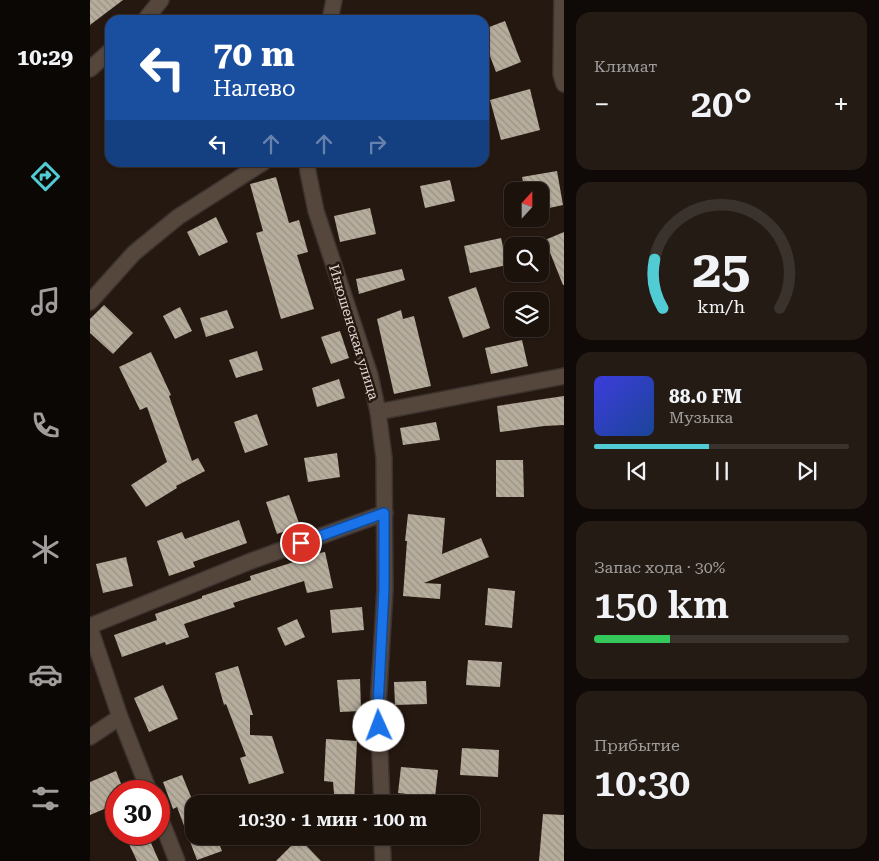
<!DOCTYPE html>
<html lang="ru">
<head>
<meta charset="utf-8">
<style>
	body { margin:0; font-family:"Roboto Serif",serif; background:#251b15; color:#f1f3f6; height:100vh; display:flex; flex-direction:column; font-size:19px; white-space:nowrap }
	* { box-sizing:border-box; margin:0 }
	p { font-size:16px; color:#a09e9d }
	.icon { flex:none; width:28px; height:28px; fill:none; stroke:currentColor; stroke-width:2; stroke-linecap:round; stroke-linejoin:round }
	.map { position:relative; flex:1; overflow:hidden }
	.drawer { display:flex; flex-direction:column; gap:12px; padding:12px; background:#0f0a07; width:315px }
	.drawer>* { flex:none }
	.hud { position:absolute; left:15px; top:15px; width:384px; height:152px; border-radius:15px; box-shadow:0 1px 4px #0004,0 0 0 1px #3a322d; background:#1a4fa0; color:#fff; overflow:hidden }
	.needle { width:32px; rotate:21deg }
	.tools { position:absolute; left:414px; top:182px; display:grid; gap:10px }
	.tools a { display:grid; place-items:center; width:45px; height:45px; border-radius:10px; background:#1c120c; box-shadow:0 1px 4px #0004,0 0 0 1px #3a322d; font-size:25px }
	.speed { position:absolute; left:15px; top:780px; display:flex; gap:10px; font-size:25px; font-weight:700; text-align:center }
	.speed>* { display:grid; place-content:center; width:65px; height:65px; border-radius:50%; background:#1c120c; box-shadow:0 1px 4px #0004,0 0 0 1px #3a322d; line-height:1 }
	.speed .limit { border:8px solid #d22; background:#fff; color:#111 }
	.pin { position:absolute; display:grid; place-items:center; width:42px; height:42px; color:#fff; margin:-21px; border:2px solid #fff; border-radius:50%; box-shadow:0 1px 5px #0007 }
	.me { position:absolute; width:55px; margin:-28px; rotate:358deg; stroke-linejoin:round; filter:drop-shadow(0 0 4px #0008) }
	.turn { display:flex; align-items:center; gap:18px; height:105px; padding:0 25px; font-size:22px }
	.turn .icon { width:65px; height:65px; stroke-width:2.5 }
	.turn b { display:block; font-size:35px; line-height:42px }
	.lanes { display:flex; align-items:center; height:48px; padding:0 25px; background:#0003; justify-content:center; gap:25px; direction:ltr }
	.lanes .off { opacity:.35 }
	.big { font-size:38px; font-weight:600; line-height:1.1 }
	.drawer .card { flex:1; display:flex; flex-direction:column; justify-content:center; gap:8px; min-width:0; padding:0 18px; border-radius:15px; background:#251b15 }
	.drawer .dial { align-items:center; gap:0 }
	.dial svg { height:130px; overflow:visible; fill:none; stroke:#3a322d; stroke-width:7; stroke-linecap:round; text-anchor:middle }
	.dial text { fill:#f1f3f6; stroke:none }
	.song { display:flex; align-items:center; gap:15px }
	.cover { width:60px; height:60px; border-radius:8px; background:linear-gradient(135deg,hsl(240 70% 55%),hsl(220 70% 35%)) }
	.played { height:5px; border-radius:2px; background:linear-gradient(90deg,#51ccd4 45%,#3a322d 45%) }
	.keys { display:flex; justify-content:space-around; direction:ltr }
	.heat { display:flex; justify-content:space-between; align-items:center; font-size:28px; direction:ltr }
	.charge { height:8px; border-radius:4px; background:linear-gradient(90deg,#34c759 30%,#3a322d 0) }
	.trip { position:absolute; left:95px; top:795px; width:295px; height:50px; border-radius:15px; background:#1c120c; box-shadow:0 1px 4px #0004,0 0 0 1px #3a322d; font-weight:600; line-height:50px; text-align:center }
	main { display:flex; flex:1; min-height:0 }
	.menu { display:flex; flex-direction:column; width:90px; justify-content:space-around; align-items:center; background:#0b0705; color:#a09e9d }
	.menu .icon { width:35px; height:35px }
	.menu .on { color:#51ccd4 }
	.menu b { font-size:22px; color:#f1f3f6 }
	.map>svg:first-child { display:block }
	.building { fill:url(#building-back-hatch) }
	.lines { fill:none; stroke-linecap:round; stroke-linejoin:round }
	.minor-casing { stroke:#3c322f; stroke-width:18 }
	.minor { stroke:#56473d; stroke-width:15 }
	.route-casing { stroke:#114b97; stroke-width:12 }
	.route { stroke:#1a73e8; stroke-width:9 }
	.labels { text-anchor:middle; stroke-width:5; stroke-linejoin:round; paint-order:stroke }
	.street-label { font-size:14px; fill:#e0d6d1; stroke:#251810 }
</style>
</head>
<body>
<main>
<nav class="menu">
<b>10:29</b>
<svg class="icon on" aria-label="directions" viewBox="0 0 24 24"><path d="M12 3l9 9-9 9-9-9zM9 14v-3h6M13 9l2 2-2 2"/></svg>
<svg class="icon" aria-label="music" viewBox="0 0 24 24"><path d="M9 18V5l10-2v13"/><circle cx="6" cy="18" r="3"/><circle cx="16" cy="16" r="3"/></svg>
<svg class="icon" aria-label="phone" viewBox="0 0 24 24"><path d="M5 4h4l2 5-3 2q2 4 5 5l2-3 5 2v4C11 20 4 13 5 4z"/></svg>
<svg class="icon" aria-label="climate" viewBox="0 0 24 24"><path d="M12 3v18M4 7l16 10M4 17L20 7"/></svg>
<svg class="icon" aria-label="car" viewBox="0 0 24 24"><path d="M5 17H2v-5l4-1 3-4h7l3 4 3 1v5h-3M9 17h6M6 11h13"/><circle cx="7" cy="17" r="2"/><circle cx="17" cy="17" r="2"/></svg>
<svg class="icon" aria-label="filters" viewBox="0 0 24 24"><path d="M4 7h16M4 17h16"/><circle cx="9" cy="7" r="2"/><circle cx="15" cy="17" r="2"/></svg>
</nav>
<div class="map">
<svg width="474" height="861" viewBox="0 0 474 861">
	<defs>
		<pattern id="building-back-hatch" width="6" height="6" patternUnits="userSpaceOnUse" patternTransform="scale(1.25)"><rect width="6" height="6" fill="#b6ad9c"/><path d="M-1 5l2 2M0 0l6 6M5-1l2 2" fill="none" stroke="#999285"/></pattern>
	</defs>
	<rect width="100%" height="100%" fill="#251810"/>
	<g class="building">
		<path d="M0,0H33L0,25Z"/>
		<path d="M415,21L431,62L406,72L394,40V29Z"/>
		<path d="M440,89L450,130L411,140L400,100Z"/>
		<path d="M467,171L473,205L450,210V191H435L432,177Z"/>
		<path d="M186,177L199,223L209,220L218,252L207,255L224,309L191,319L166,233L173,231L160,184Z"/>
		<path d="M360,180L365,201L335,208L330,186Z"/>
		<path d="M280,208L286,234L250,242L244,216Z"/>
		<path d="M126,217L138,242L109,256L97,232Z"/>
		<path d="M474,232V285H473L455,240Z"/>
		<path d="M411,238L417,265L380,273L374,246Z"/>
		<path d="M312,269L315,280L269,294L266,279Z"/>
		<path d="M386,287L400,328L373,338L358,297Z"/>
		<path d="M14,305L43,333L23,354L0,333V319Z"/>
		<path d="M90,307L102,331L85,339L73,316Z"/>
		<path d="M137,310L144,328L116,337L110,318Z"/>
		<path d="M311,310L313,319L324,316L341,386L304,394L287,319Z"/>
		<path d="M250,331L259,358L241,364L231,337Z"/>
		<path d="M432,340L438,366L401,374L395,348Z"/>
		<path d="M167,351L173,370L146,378L139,360Z"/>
		<path d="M61,352L81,395L79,396L102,461L108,458L115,471L86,486L87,488L56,507L41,485L77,462L57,407L50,410L29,367Z"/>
		<path d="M249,379L255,398L227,407L222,388Z"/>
		<path d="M474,396V425L454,426L410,432L407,406Z"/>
		<path d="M167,414L178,445L155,453L144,422Z"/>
		<path d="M346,422L350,440L313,445L310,428Z"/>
		<path d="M247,453L250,477L218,482L214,458Z"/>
		<path d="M406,460H433L434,497H406Z"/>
		<path d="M199,495L210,526L187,534L176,502Z"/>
		<path d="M318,514L355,518L352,554L391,538L399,557L334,583L351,584L350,599L313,596L317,541H315Z"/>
		<path d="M149,520L157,543L103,562L105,567L79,576L67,541L92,532L95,539Z"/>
		<path d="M235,552L243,588L217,593L214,581L143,603L145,607L94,624L99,637L76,645L75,642L32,657L24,635L67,620L65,614L112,598V596L161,580L160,576L210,560L209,557Z"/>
		<path d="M36,557L43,586L13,593L6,564Z"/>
		<path d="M398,588L425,591L422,628L395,625Z"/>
		<path d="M272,607L274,630L242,633L240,610Z"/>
		<path d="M207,619L215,637L195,646L187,628Z"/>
		<path d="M378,660L412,662L410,687L376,685Z"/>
		<path d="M148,666L163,715H160V735L182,736L194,773L159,784L150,758L156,756L136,704L134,705L125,673Z"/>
		<path d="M270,679L271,711L250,712L247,680Z"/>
		<path d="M336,681L337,704L305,705L304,682Z"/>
		<path d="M73,685L88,719L59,732L44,698Z"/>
		<path d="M236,739L267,741L264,804H245L243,782L234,781Z"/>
		<path d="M372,748L409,750L408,777L370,775Z"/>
		<path d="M311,767L348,770L345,797L308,793Z"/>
		<path d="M26,771L34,791H26V804L0,815V782Z"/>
		<path d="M92,775L104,804V836H126L132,851L107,860L87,807L83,809L73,782Z"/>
		<path d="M453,814L474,815V861H449Z"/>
		<path d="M57,834L69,861H47L38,842Z"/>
		<path d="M209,838L231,861H186Z"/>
	</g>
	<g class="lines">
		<defs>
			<g id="minor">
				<path d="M472,0L471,74L474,84"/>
				<path d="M55,20L71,0"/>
				<path d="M240,20L244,0"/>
				<path d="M0,69L20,51"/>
				<path d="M217,162L218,172L226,211L280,375L288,412L294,458L295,589L288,707L292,804"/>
				<path d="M0,302L44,253L88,217L174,162"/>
				<path d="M288,412L474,376"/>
				<path d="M0,626L161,561L295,513"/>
				<path d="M0,628L30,717L59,791"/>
				<path d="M0,737L30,717"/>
				<path d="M69,815L87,861"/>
				<path d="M292,836L293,861"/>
			</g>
		</defs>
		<use href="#minor" class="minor-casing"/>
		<use href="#minor" class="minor"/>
	</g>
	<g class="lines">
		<defs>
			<path id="route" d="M211,543L294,513V589L288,706L289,726"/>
		</defs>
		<use href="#route" class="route-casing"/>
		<use href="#route" class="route"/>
	</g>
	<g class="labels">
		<g class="street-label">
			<text transform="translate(264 332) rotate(73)" y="5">Инюшенская улица</text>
		</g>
	</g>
</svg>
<div class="tools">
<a><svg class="needle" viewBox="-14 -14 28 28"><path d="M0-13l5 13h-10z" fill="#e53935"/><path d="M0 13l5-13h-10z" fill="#a09e9d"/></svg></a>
<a><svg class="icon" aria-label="search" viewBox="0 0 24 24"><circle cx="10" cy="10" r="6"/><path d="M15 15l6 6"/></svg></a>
<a><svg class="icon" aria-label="layers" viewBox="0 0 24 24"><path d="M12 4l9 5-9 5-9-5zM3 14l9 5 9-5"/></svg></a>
</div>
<div class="speed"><div class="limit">30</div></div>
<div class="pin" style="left:211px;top:543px;background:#d93025"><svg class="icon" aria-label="arrive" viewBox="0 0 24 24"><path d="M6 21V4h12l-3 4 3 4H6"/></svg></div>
<svg class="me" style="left:289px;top:726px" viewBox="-20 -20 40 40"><circle r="19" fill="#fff"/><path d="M0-13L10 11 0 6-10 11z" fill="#1a73e8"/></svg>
<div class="trip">10:30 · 1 мин · 100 m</div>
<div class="hud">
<div class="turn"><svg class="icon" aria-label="left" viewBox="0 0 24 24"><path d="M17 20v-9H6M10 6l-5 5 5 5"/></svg><div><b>70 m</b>Налево</div></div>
<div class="lanes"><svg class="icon" aria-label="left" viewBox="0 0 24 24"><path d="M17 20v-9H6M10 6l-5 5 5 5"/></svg><svg class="icon off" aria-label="ahead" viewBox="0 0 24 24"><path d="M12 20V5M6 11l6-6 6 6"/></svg><svg class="icon off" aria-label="ahead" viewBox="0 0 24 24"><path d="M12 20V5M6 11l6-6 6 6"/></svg><svg class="icon off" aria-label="right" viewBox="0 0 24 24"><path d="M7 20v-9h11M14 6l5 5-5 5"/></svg></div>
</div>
</div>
<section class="drawer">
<div class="card"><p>Климат</p>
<div class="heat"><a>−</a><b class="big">20°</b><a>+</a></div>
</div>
<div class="card dial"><svg viewBox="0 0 100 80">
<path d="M14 69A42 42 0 1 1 86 69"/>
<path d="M14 69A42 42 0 0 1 9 39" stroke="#51ccd4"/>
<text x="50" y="56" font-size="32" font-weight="700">25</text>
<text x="50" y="72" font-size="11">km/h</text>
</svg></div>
<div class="card">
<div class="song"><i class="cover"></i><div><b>88.0 FM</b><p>Музыка</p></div></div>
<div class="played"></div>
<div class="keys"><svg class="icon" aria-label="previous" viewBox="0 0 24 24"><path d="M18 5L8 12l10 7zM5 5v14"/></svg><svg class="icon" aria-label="pause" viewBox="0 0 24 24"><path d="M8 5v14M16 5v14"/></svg><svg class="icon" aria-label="next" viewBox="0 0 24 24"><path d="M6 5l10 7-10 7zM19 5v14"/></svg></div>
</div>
<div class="card"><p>Запас хода · 30%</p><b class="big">150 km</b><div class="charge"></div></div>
<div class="card"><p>Прибытие</p><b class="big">10:30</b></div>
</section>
</main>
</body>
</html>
